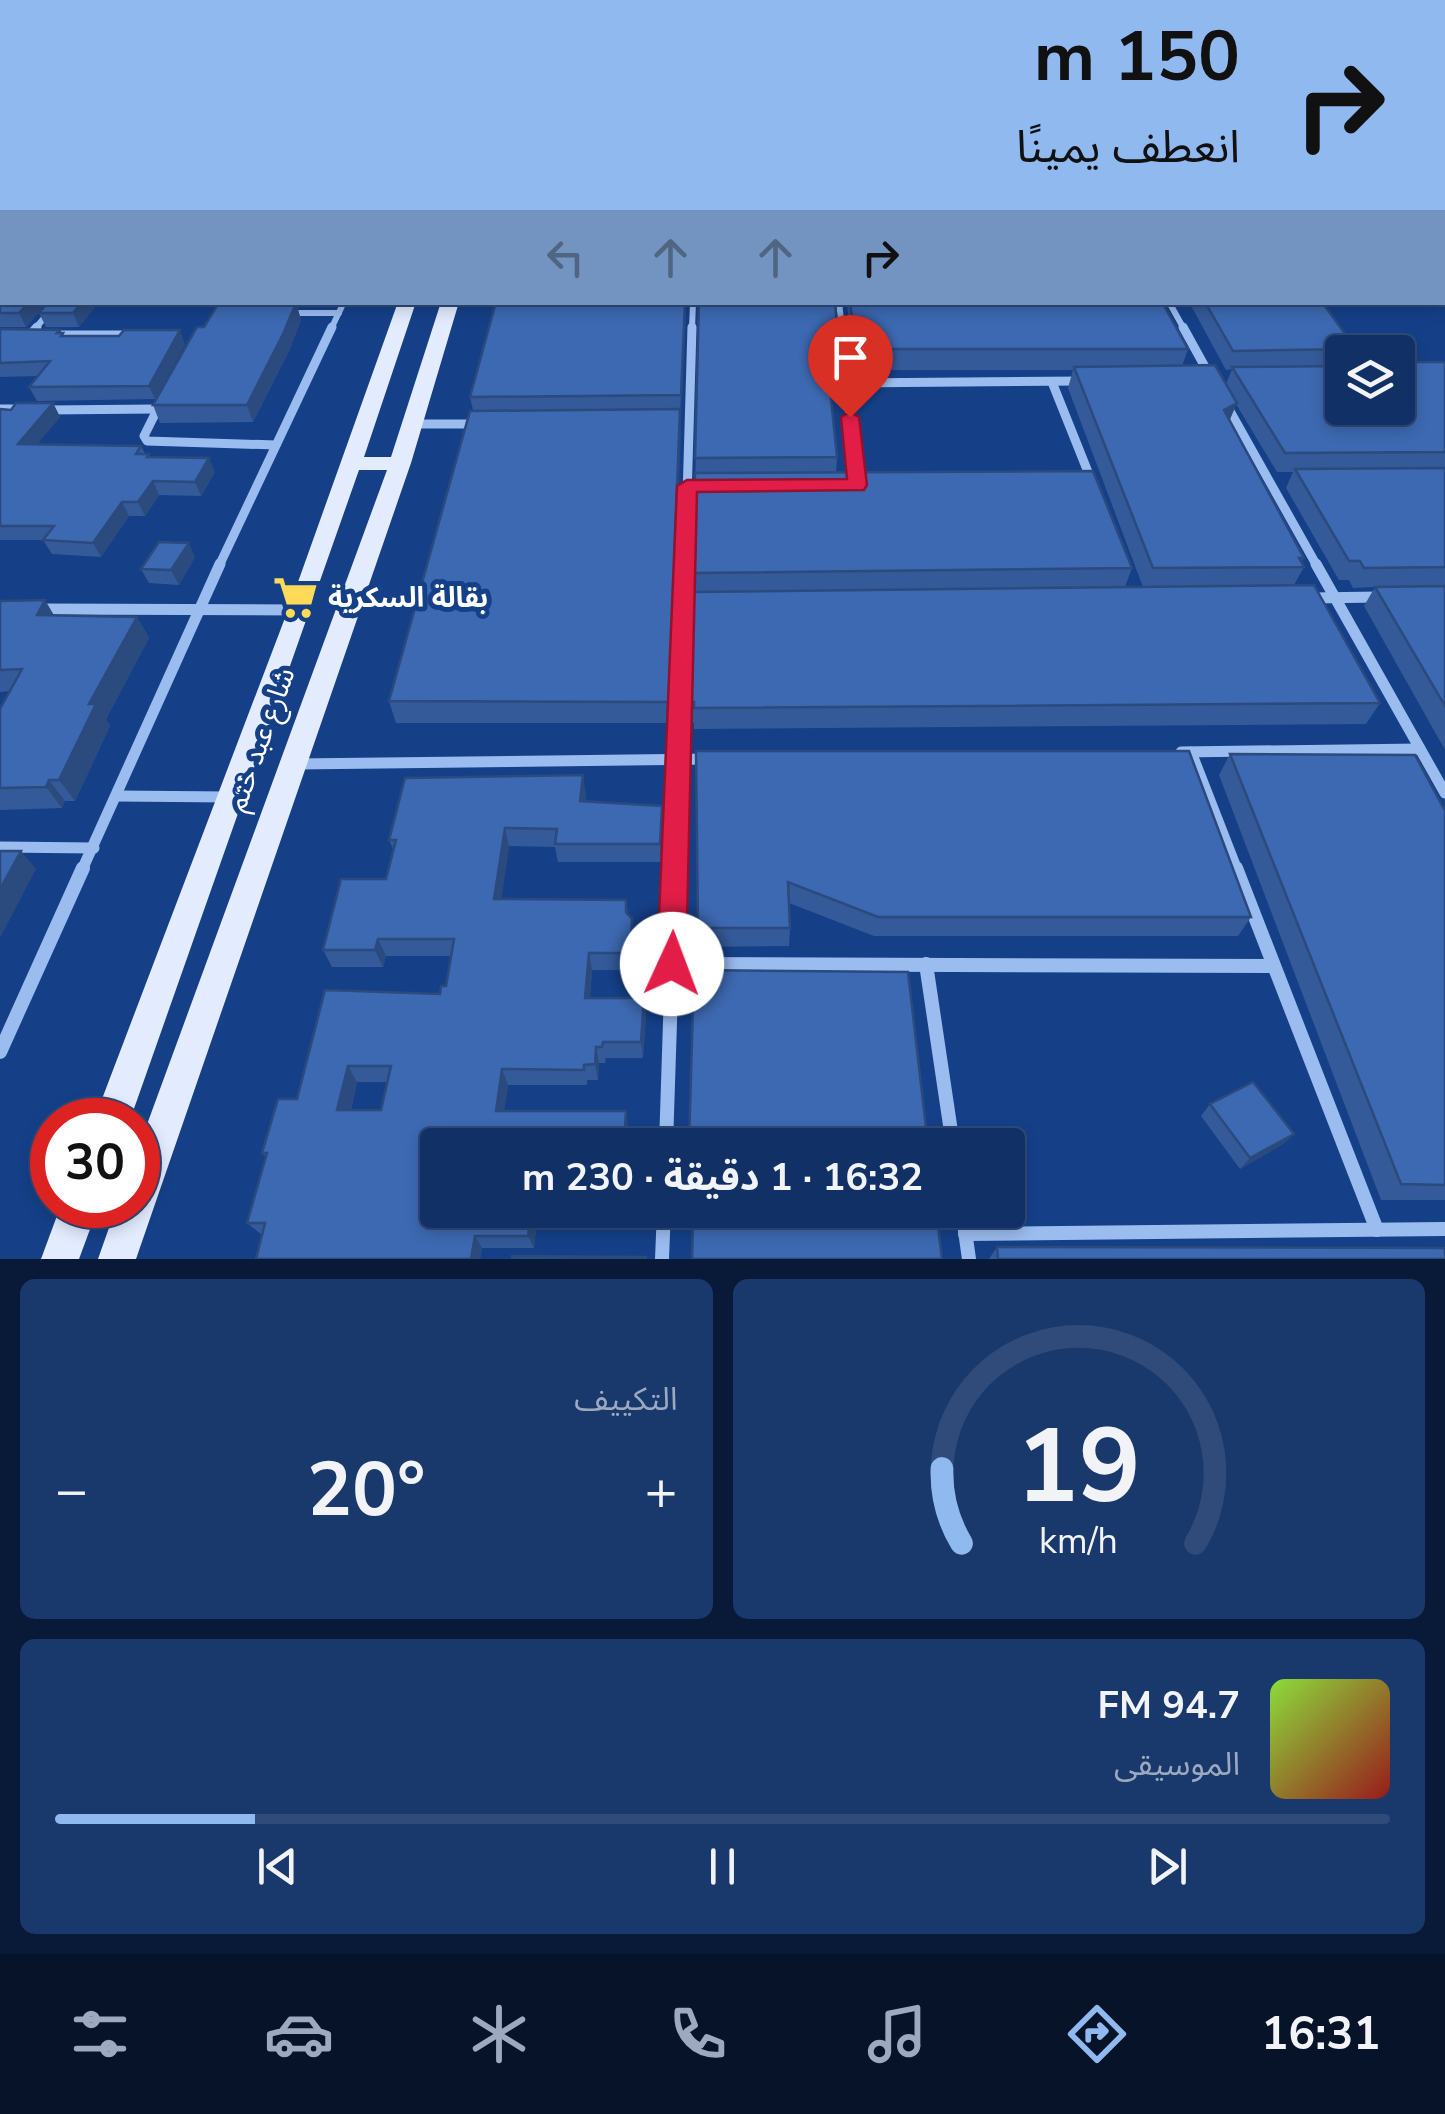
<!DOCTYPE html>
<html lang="ar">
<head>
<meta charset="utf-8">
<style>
	body { margin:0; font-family:"Nunito Sans","Noto Sans Arabic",sans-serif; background:#19386c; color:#f1f3f6; direction:rtl; height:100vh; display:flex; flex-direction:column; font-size:38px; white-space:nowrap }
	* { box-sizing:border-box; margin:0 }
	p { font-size:32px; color:#9ca9bf }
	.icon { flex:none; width:55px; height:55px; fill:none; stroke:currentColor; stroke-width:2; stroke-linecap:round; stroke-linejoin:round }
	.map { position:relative; height:1259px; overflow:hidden; direction:ltr }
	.side { display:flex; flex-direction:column; gap:20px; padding:20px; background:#091a38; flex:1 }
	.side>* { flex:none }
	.hud { position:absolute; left:0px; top:0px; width:1445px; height:305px; box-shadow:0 5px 15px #0003,0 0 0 2px #304b7a; direction:rtl; background:#90b9f0; color:#111; overflow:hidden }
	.controls { position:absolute; left:1325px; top:335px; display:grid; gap:20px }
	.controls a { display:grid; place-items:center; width:90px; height:90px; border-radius:10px; background:#103066; box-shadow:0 5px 15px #0003,0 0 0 2px #304b7a; font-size:50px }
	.speed { position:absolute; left:30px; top:1098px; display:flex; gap:20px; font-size:50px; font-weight:700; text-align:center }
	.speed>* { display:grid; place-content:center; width:130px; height:130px; border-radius:50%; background:#103066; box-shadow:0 5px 15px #0003,0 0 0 2px #304b7a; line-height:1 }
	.speed .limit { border:15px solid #d22; background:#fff; color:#111 }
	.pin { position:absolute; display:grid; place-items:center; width:85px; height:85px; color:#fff; margin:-102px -42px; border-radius:50% 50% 50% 0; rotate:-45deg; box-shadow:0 0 10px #0007 }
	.pin .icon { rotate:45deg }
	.me { position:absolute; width:110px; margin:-55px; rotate:2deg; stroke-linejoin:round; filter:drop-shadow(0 0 8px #0008) }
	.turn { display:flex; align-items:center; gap:35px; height:210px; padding:0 40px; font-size:45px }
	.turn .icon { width:130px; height:130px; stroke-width:2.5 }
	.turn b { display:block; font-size:70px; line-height:85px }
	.lanes { display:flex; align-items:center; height:95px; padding:0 40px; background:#0003; justify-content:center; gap:50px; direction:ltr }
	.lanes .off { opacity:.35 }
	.big { font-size:75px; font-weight:700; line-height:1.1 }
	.side .widget { flex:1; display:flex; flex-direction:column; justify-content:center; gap:15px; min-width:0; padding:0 35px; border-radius:15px; background:#19386c }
	.side .dial { align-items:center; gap:0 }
	.dial svg { height:260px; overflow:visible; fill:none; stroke:#304b7a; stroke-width:7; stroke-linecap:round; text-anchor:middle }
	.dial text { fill:#f1f3f6; stroke:none }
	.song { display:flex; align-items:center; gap:30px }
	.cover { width:120px; height:120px; border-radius:15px; background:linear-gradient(135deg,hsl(90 70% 55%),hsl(0 70% 35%)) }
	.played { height:10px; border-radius:5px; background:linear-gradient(90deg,#90b9f0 15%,#304b7a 15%) }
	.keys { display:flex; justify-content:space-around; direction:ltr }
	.heat { display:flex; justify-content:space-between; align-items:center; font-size:55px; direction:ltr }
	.side .tiles { flex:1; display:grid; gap:20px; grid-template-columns:1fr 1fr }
	.widget:last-child { grid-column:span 2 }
	.trip { position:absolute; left:420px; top:1128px; width:605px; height:100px; border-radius:10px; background:#103066; box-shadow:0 5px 15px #0003,0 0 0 2px #304b7a; font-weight:700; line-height:100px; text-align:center; direction:rtl }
	.tab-bar { display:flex; height:160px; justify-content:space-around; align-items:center; background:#061329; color:#9ca9bf }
	.tab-bar .icon { width:70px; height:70px }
	.tab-bar .on { color:#90b9f0 }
	.tab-bar b { font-size:45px; color:#f1f3f6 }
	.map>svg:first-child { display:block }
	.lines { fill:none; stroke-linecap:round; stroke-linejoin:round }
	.street-far4 { stroke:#9bbcef; stroke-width:5 }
	.street-far3 { stroke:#9bbcef; stroke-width:6 }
	.street-far2 { stroke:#9bbcef; stroke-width:9 }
	.street-far1 { stroke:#9bbcef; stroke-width:11 }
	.street { stroke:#9bbcef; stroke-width:14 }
	.secondary { fill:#c9dbfa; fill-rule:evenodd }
	.primary { fill:#e3ecff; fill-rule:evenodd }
	.wall { fill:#345a99; fill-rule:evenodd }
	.shaded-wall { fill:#2b4a7d }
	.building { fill:#3d69b2; stroke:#2b4a7d; stroke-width:2.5; fill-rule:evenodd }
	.route { fill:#e11d48; stroke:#92132f; stroke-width:2.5 }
	.labels { text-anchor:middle; stroke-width:10; stroke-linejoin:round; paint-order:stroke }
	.poi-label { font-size:28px; font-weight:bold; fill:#fff; stroke:#154088; text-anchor:start }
	.street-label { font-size:28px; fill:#fff; stroke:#154088 }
</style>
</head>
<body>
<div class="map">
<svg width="1445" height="1259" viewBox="0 0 1445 1259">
	<rect width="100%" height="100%" fill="#154088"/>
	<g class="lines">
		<path class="street-far4" d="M1273,2H1321"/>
		<g class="street-far3">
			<path d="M839,302L842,329"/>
			<path d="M840,302L860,303"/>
			<path d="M1169,302L1184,329"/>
			<path d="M290,313H339"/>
			<path d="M35,329L57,302"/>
			<path d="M331,329L344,302"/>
			<path d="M692,329L693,302"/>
		</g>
		<g class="street-far2">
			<path d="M841,327L857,484"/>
			<path d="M1183,327L1210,376"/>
			<path d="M30,335L37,327"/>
			<path d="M51,335H134"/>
			<path d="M1052,382L1092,482"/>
			<path d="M847,383L1082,381"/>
			<path d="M161,402L144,436L147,441L276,445"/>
			<path d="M1226,404L1317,566"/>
			<path d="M0,409H24"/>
			<path d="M46,410L157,409"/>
			<path d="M412,424H478"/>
			<path d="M219,566L332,327"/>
			<path d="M685,566L692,327"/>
		</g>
		<g class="street-far1">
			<path d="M1316,564L1445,793"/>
			<path d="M1311,598L1379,597"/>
			<path d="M41,609L299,610"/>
			<path d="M1181,752L1420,749"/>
			<path d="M1191,752L1237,870"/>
			<path d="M296,764L709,759"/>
			<path d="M117,796L230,797"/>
			<path d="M0,847L94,848"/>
			<path d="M82,870L220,564"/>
			<path d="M675,870L685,564"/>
		</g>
		<g class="street">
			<path d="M1236,868L1377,1230"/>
			<path d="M672,964L1273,966"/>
			<path d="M926,964L953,1145"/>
			<path d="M0,1052L83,868"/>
			<path d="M666,1145L675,868"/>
			<path d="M962,1210L969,1259"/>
			<path d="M965,1234L1445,1229"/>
			<path d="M662,1259L664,1210"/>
		</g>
		<rect class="secondary" x="1442" y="143" width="3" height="8"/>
		<g class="primary">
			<path d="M398,302H416L364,457H391L441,302H459L411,463L136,1259H98L117,1205H138V1149L387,470H359L130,1120H94L288,610Z"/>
			<path d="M61,1205H99L79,1259H41Z"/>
		</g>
	</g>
	<g class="wall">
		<path d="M0,0L2,2V302H48L26,327H0Z"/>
		<path d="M1312,0H1445V126L1442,124V2H1311Z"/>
		<path d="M1442,185L1445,188V292H1442Z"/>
		<path d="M48,302H99L79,327H46L39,313Z"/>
		<path d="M231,302H310L308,306H297L301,320L289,351L253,422L160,423L153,405L204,327L231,304Z"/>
		<path d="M496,302H686L680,414L670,723H396L389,701L473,410L470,397Z"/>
		<path d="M699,302L839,350L837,369H828L837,457L836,472L1132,568L1125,587H1143L1068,388L1073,370H853L847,302H1162L1188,349L1182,366L1226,384L1232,369L1226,370L1189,302H1322L1358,352H1342V408L1445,362V750L1364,606L1375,587L1353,588L1349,580H1339L1286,488L1293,472H1277L1236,404L1229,421L1304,558L1301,562L1304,567L1294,585L1380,703L1366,724L694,729V723H689L688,702L693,592Z"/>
		<path d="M0,329L60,330L65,336L185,344L155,399L37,401L29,387L38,376L0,377Z"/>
		<path d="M53,403L60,417L37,444L141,446L145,454L150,457L215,472L201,496L159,495L145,516H129L101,557L52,554L43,540H0V409L11,410Z"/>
		<path d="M195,557L179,585L149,583L141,569Z"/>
		<path d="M0,601L54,615L137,617L149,638L106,719L110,726L75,801H65L62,808L0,810V709L10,691L0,692Z"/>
		<path d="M696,751L1251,917L1238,936H874L789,903L790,928L789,946L699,947Z"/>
		<path d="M1230,754L1445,811V1200H1381L1219,775Z"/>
		<path d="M586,794L585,801L663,824L661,862H558L555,847L509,846L501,899L626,900L628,914L632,919L634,937L632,970H592L590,998H644L646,1015L643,1058H606L605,1063H599L598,1080H587V1085H508L504,1111L628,1126L438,1210H538L534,1248H482L480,1259H256L262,1235L247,1223L266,1157L262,1153L297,1099L440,994L446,986L451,956H386L383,967H332L323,950L386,879L394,851L389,840ZM357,1082H388L381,1110H351Z"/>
		<path d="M1210,1104L1294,1134L1283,1144L1240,1169L1201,1116Z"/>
		<path d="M997,1247L1445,1259H989Z"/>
	</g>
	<g class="shaded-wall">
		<path d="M29,302H48L26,327L19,313Z"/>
		<path d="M82,302H99L79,327L73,313Z"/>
		<path d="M685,302H686L681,414V395Z"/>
		<path d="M296,303L301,320L289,351L253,422L247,405Z"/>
		<path d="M180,330L185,344L155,399L149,386Z"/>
		<path d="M53,403L60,417L26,458L18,444Z"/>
		<path d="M1237,403L1228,424L1224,410Z"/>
		<path d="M680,409L681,430L670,723L669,702Z"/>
		<path d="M209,458L215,472L201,496L195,482Z"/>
		<path d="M153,481L159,495L145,516L138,502Z"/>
		<path d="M122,502L129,516L101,557L93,543Z"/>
		<path d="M189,543L195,557L179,585L171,570Z"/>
		<path d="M45,600L58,622L37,615Z"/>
		<path d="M137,617L149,638L106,719L110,726L75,801L59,780L89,704Z"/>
		<path d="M583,775L586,794L583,820L580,801Z"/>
		<path d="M49,780L65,801L62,808L46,787Z"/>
		<path d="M662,806L663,824L661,862L660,844Z"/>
		<path d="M505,828L509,846L499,917L494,899Z"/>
		<path d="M21,851L36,869L0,938V889Z"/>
		<path d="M632,919L634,937L632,970L630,953Z"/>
		<path d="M378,939L386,956L383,967L375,950Z"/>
		<path d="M589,953L592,970L589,1014L585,998Z"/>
		<path d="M644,998L646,1015L643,1058L641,1042Z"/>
		<path d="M596,1047L599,1063L598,1080L595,1064Z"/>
		<path d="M348,1066L357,1082L347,1125L337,1110Z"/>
		<path d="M502,1069L508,1085L502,1126L496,1111Z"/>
		<path d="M626,1111L628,1126L627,1145H624Z"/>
		<path d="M1294,1134L1283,1144L1240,1169L1250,1158Z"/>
		<path d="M531,1210H538L534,1248L528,1236Z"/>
		<path d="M475,1236L482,1248L480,1259H471Z"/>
	</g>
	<g class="building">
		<path d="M0,0H457L456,2H2V283L0,285Z"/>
		<rect x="583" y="0" width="289" height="2"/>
		<path d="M884,0H1284L1281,2H885Z"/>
		<path d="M1321,0H1445V104L1442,102V2H1324Z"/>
		<path d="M1442,185L1445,188V274H1442Z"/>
		<path d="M0,287H2V302H29L19,313H0Z"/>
		<path d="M48,302H82L73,313H39Z"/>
		<path d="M496,302H685L681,395L470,397Z"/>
		<path d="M699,302H835L839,350H826L837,457L695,458Z"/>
		<path d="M850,302H1162L1188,349H856Z"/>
		<path d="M1205,302H1322L1358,352L1351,349L1233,351Z"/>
		<path d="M296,303L283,334L247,405H153L197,327H204L218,304Z"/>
		<path d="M0,329L60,330L57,333H63L61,336H119L124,330H180L149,386L29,387L50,361L0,363Z"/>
		<path d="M1398,362H1445V452L1285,453L1232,367L1342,366V408H1398Z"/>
		<path d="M1215,365L1237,403L1224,410L1304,558H1299L1304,567L1153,568L1074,367Z"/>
		<path d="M16,403H53L18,444L141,446L136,454H149L147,457L209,458L195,482L153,481L138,502H122L93,543L43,540L54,526H0V409L11,410Z"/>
		<path d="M680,409L669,702L389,701L470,411Z"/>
		<path d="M1445,468V567L1364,568L1360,561H1349L1295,469Z"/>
		<path d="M1093,471L1132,568L693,573L695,473Z"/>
		<path d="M159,542L189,543L171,570L141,569Z"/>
		<path d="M1314,585L1380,703L694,708V702H688L692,592Z"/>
		<path d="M1445,586V706L1375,587Z"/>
		<path d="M45,600L37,615L137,617L89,704H96L59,780H49L46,787L0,788V709L22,669L0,670V601Z"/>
		<path d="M696,751H1189L1251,917H878L788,882L790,928H698Z"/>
		<path d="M1230,754L1415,755L1445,811V1185L1401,1184Z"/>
		<path d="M583,775L580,801L662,806L660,844H555L557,829L505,828L494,899L626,900V912L632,919L630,953H589L585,998H644L641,1042H603L602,1047H596L595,1064L584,1065V1070L502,1069L496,1111H626L624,1145H438V1210H531L528,1236H475L471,1259H256L265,1223H247L267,1153H262L278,1099H297L325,990L440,994L441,986H446L454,939H378L375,950H323L341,879H386L396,840H389L405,778ZM348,1066H391L381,1110H337Z"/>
		<path d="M0,851H21L0,889Z"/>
		<path d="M694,970L908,972L928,1145H689Z"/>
		<path d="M1253,1082L1294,1134L1250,1158L1210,1104Z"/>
		<path d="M731,1210H936L942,1259H692L693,1223L730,1224Z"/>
		<path d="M997,1247L1445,1248V1259H998Z"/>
		<path d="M512,1256L646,1257V1259H512Z"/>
	</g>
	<path class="route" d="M850,412L859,417L867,485L864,490L697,492L686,964L682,973L672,977L661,973L657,964L677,486L687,480L847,479L841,417Z"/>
	<defs>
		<symbol id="supermarket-bare" viewBox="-9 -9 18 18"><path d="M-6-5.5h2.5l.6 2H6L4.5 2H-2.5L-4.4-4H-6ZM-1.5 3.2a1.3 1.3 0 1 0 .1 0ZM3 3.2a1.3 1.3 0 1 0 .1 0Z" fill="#ffda59" stroke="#154088" stroke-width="2.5" paint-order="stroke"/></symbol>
	</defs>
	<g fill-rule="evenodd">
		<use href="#supermarket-bare" x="264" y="566" width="63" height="63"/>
	</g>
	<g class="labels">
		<g class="poi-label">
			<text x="328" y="607">بقالة السكرية</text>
		</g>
		<g class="street-label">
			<text transform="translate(260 739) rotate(-70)" y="10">شارع عبد ختم</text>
		</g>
	</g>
</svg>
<div class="controls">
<a><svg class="icon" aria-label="layers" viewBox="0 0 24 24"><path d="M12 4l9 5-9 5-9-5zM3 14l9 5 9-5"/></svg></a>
</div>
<div class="speed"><div class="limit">30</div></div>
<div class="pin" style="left:850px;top:417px;background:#d93025"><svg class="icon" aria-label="arrive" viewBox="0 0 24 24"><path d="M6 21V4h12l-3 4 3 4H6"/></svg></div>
<svg class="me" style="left:672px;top:964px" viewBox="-20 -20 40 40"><circle r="19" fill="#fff"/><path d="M0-13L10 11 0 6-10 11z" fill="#e11d48"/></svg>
<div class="trip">16:32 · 1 دقيقة · 230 m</div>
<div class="hud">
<div class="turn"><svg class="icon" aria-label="right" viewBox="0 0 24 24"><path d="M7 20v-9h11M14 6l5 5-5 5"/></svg><div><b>150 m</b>انعطف يمينًا</div></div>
<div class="lanes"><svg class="icon off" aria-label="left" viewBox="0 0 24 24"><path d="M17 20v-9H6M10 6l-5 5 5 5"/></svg><svg class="icon off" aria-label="ahead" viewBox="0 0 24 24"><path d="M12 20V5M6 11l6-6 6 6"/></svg><svg class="icon off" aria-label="ahead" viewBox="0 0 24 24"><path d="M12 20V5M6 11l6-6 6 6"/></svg><svg class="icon" aria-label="right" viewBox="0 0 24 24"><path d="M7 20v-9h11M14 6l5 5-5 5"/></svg></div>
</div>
</div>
<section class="side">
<div class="tiles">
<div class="widget dial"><svg viewBox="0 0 100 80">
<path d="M14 69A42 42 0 1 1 86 69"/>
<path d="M14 69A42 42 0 0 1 8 46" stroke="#90b9f0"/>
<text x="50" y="56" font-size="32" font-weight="700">19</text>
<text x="50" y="72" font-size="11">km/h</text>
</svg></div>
<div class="widget"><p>التكييف</p>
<div class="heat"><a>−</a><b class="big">20°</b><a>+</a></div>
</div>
<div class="widget">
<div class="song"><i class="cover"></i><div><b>94.7 FM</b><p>الموسيقى</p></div></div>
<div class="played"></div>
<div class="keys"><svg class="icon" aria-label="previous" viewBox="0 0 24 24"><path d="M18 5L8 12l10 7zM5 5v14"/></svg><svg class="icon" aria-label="pause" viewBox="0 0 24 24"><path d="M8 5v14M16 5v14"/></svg><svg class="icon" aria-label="next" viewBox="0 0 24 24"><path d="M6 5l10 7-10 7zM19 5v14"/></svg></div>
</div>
</div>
</section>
<nav class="tab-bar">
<b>16:31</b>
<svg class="icon on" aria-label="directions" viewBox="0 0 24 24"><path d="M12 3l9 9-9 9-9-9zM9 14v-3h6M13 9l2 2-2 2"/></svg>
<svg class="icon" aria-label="music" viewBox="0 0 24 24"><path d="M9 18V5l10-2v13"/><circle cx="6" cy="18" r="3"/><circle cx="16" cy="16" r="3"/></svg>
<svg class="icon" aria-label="phone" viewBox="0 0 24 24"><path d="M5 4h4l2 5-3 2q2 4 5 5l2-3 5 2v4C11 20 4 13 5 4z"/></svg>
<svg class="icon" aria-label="climate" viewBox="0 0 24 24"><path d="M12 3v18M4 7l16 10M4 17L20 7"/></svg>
<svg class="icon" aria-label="car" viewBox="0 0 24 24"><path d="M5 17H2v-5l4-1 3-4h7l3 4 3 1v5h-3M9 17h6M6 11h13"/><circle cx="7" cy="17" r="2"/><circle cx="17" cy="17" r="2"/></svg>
<svg class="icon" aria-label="filters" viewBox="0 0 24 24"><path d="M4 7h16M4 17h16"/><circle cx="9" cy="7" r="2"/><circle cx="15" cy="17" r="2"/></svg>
</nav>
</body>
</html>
